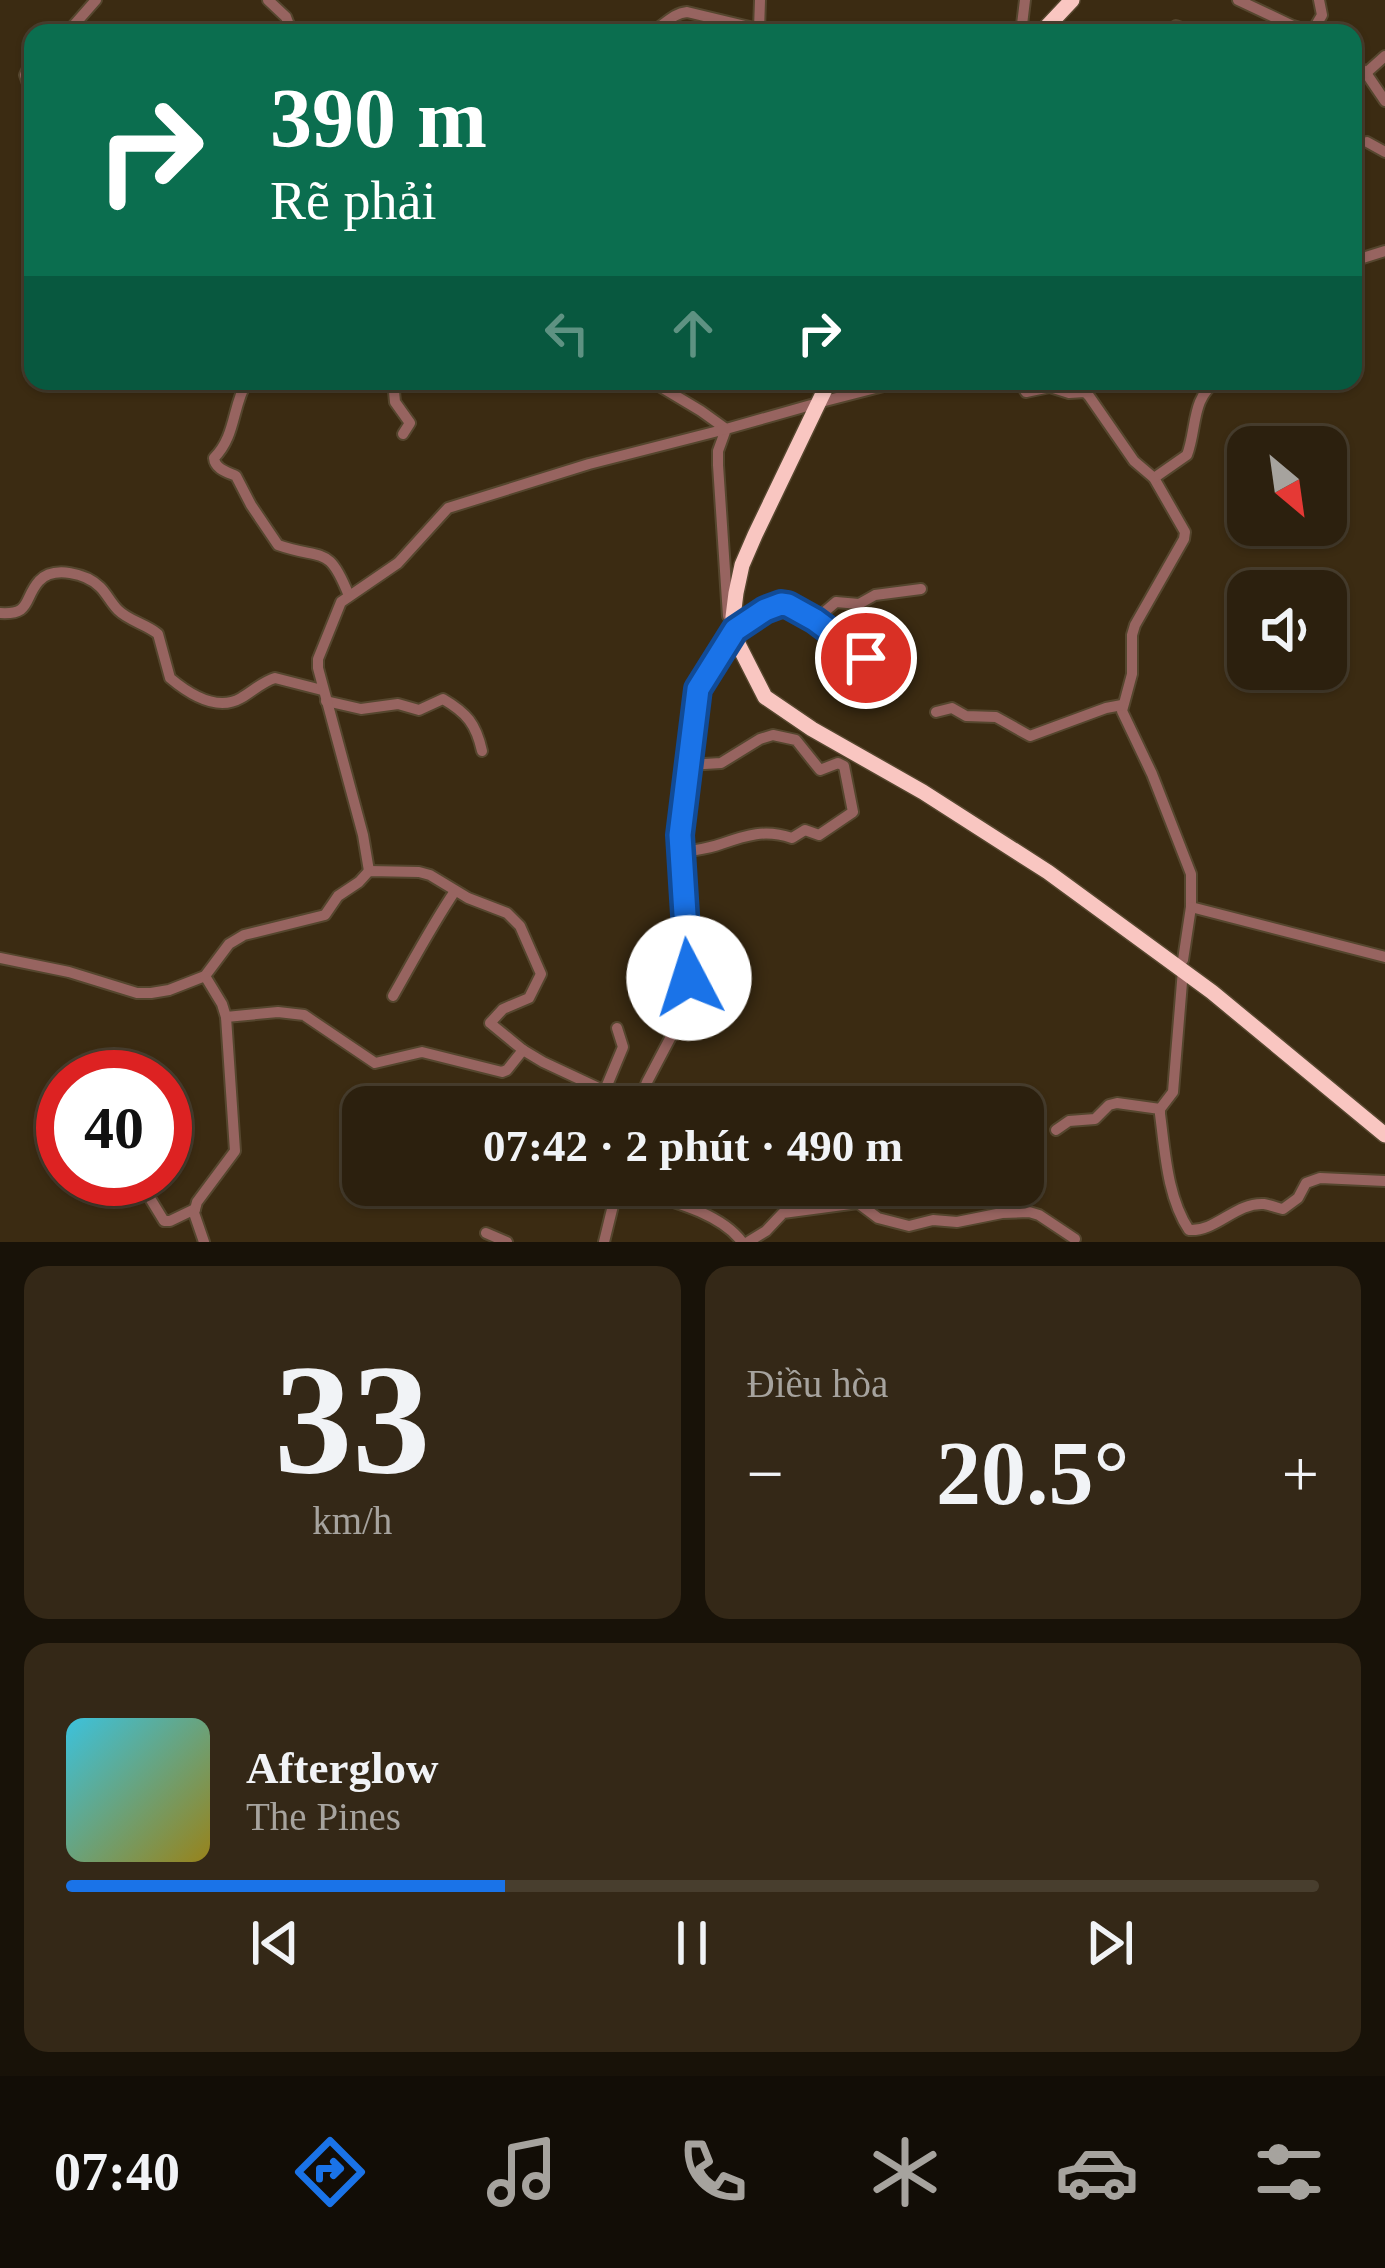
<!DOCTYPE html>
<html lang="vi">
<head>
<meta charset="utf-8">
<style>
	body { margin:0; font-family:Georgia,serif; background:#342817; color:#f1f3f6; height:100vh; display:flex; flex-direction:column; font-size:45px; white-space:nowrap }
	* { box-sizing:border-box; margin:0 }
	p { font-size:39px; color:#a6a39e }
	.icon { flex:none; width:66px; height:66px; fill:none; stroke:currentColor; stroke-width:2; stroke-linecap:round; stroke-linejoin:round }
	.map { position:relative; height:1242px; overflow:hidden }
	.details { display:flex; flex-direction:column; gap:24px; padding:24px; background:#181208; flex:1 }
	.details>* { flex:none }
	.top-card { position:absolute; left:24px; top:24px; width:1338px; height:366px; border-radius:24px; box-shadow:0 3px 9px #0004,0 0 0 3px #483e2e; background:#0b6e4f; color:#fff; overflow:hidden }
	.needle { width:78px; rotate:151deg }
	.tools { position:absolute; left:1227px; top:426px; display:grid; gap:24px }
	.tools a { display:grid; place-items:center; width:120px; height:120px; border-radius:24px; background:#2c200e; box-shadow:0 3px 9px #0004,0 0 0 3px #483e2e; font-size:60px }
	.speed { position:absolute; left:36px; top:1050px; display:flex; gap:24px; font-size:60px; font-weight:700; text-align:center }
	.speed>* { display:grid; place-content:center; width:156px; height:156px; border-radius:50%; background:#2c200e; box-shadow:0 3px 9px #0004,0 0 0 3px #483e2e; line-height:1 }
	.speed .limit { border:18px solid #d22; background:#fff; color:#111 }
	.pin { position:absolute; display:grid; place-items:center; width:102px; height:102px; color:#fff; margin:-51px; border:6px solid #fff; border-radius:50%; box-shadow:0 3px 12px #0007 }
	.me { position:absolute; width:132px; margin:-66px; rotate:355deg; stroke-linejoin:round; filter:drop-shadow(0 0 9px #0008) }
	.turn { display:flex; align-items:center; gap:42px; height:252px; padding:0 48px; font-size:54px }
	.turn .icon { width:156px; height:156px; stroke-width:2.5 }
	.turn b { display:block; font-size:84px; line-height:102px }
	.lanes { display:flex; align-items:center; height:114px; padding:0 48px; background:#0003; justify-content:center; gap:60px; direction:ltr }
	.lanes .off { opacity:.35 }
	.big { font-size:90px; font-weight:700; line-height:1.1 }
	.details .widget { flex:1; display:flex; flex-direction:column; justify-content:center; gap:18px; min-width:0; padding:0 42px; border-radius:24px; background:#342817 }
	.details .dial { align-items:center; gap:0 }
	.dial b { font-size:156px; line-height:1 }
	.song { display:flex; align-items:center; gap:36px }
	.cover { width:144px; height:144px; border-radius:18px; background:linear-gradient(135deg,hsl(190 70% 55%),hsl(50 70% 35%)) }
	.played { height:12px; border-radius:6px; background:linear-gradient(90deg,#1a73e8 35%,#483e2e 35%) }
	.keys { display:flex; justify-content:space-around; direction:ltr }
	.heat { display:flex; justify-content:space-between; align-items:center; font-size:66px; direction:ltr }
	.details .tiles { flex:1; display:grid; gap:24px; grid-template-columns:1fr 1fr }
	.widget:last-child { grid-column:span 2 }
	.trip { position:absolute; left:342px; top:1086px; width:702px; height:120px; border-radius:24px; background:#2c200e; box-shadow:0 3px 9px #0004,0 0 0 3px #483e2e; font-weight:700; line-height:120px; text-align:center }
	.dock { display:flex; height:192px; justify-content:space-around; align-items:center; background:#120d06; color:#a6a39e }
	.dock .icon { width:84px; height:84px }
	.dock .current { color:#1a73e8 }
	.dock b { font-size:54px; color:#f1f3f6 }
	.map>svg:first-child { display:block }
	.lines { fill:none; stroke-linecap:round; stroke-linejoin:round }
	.minor-casing { stroke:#55462e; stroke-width:14 }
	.highway-casing { stroke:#55462e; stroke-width:18 }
	.minor { stroke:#976460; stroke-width:10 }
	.highway { stroke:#f9c6c1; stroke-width:15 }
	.route-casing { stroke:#114b97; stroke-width:30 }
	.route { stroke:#1a73e8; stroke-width:21 }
</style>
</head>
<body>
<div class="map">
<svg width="1385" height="1242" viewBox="0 0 1385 1242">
	<rect width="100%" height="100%" fill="#3b2b12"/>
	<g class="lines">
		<defs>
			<g id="minor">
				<path d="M268,0L286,17L292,33"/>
				<path d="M1238,0L1293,26L1315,33"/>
				<path d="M759,30L760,0"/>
				<path d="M1312,32L1322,15L1319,0"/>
				<path d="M67,33L96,0"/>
				<path d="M650,33C663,27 672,13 687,12L758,29"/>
				<path d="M1021,33L1025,0"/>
				<path d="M1168,33L1176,26L1196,33"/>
				<path d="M33,58L25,75L33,98"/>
				<path d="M1353,62L1366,73L1385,101"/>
				<path d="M1366,73L1385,56"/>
				<path d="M1367,142L1385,152"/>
				<path d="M1353,261L1385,251"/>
				<path d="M247,381C232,407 236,436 214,458C215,469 227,472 236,476L251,505L278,545C323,561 328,543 349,596"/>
				<path d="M393,381L395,402L410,423L403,434"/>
				<path d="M651,381L701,411L726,429"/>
				<path d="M1019,381L1026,392L1050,387L1069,393L1085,392L1089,396L1134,461L1154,478L1185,532L1184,539L1135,625L1132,635V674L1122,711L1152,774L1191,874V907L1183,960"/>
				<path d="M825,401L903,381"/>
				<path d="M1154,478L1187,455C1197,429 1191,398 1217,381"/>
				<path d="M0,613C32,615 23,599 39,581C54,565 87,574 100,587C107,594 111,603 118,610C129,621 146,624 158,634L170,678C189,694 217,712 241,698C253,691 262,682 275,678L322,690"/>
				<path d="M728,616L718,465V451L726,429L818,403"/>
				<path d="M815,620L836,602L859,604L875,595L921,589"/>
				<path d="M326,701L361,709L398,704L419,710L443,699C467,713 476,724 482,751"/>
				<path d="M936,712L952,708L966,716L996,717L1030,736L1106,708L1122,705"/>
				<path d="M679,853C693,850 708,849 721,844C747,835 765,829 792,838L805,830L819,835L853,812L844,766L838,763L820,770L796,740L773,735L760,739L721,763L688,765"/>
				<path d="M369,871L363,835L318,668V659L341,602L398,563L448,508L589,464L726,429"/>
				<path d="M1191,907L1385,957"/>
				<path d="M0,958L69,972L137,993H151L169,990L205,976L229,944L244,935L325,915L338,896L359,882L369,871L419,872L430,875L468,898L507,913L520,926L541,974L529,998L503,1009L490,1023L523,1050L543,1062L637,1106"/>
				<path d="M1183,970L1173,1092L1160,1109V1114C1165,1151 1167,1197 1189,1230C1216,1232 1236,1202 1264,1204C1271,1205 1277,1208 1283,1209L1298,1198L1306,1183L1320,1178L1385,1181"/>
				<path d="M393,996C413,961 432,925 455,891"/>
				<path d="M226,1017L278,1012L304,1015L375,1063L422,1052L502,1072L507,1070L523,1050"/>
				<path d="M605,1090L623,1047L617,1028"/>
				<path d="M637,1107L647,1082L685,1010L689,978L679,835L697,689L735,630L765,610L781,604L788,606L815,620L881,666"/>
				<path d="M1056,1130L1069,1121L1095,1119L1109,1105L1117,1103L1160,1109"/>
				<path d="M128,1179L145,1190L164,1221H170L195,1209"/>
				<path d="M619,1185C657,1198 718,1209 742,1242"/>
				<path d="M834,1185L847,1203"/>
				<path d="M486,1233L507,1242"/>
				<path d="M204,1242L194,1213L197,1202L235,1151L226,1017L222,1004L205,976"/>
				<path d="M604,1242L618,1185"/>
				<path d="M748,1242L766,1231L783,1213L858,1203L878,1218L909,1226L933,1220L957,1222L1002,1213L1029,1212L1039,1215L1075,1239"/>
			</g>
			<g id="highway">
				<path d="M1041,33L1072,0"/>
				<path d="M829,381L755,535L742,565L736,593L733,617L736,640L765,697L812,729L923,792L1048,872L1212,992L1385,1135"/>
			</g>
		</defs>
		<use href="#minor" class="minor-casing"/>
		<use href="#highway" class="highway-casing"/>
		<use href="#minor" class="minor"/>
		<use href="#highway" class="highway"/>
	</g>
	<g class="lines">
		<defs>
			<path id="route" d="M689,978L680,835L698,689L735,630L765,610L781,604L788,605L815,620L866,658"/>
		</defs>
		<use href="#route" class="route-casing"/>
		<use href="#route" class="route"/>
	</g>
</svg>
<div class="tools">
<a><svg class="needle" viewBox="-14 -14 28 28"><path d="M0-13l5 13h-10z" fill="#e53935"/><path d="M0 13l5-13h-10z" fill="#a6a39e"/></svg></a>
<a><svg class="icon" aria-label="sound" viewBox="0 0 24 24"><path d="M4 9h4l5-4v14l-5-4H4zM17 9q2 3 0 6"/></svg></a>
</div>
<div class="speed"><div class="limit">40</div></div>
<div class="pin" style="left:866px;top:658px;background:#d93025"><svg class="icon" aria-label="arrive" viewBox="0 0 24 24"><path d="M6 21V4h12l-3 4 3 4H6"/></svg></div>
<svg class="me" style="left:689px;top:978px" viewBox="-20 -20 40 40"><circle r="19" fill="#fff"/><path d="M0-13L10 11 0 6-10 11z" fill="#1a73e8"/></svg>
<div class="trip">07:42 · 2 phút · 490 m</div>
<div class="top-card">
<div class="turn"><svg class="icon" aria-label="right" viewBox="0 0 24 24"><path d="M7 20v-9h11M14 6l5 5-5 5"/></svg><div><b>390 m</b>Rẽ phải</div></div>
<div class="lanes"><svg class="icon off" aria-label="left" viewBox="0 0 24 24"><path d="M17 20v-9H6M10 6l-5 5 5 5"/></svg><svg class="icon off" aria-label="ahead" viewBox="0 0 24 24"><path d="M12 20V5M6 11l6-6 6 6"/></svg><svg class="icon" aria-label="right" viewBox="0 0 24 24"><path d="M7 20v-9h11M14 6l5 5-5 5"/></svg></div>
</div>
</div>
<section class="details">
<div class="tiles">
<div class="widget dial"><b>33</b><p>km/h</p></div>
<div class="widget"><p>Điều hòa</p>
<div class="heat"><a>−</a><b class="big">20.5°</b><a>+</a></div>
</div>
<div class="widget">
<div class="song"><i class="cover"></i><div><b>Afterglow</b><p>The Pines</p></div></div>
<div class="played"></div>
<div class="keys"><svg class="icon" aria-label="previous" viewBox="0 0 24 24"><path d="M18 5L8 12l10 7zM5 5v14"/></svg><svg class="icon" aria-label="pause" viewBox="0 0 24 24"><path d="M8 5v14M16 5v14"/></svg><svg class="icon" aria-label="next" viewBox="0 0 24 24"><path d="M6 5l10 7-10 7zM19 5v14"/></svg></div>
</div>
</div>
</section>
<nav class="dock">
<b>07:40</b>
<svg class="icon current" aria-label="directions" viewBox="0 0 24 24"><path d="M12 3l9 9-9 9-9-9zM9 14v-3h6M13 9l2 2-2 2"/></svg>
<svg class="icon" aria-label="music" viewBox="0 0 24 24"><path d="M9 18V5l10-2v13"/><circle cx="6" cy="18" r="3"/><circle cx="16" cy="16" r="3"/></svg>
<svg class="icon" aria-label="phone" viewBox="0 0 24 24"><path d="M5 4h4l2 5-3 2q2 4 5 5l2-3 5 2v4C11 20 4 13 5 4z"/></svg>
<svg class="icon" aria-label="climate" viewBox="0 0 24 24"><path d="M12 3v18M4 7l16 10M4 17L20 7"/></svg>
<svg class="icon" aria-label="car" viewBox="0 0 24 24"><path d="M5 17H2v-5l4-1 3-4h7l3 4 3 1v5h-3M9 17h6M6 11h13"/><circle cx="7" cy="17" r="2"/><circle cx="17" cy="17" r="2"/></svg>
<svg class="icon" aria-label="filters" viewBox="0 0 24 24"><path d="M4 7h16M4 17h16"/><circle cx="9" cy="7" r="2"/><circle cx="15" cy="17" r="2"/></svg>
</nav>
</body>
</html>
